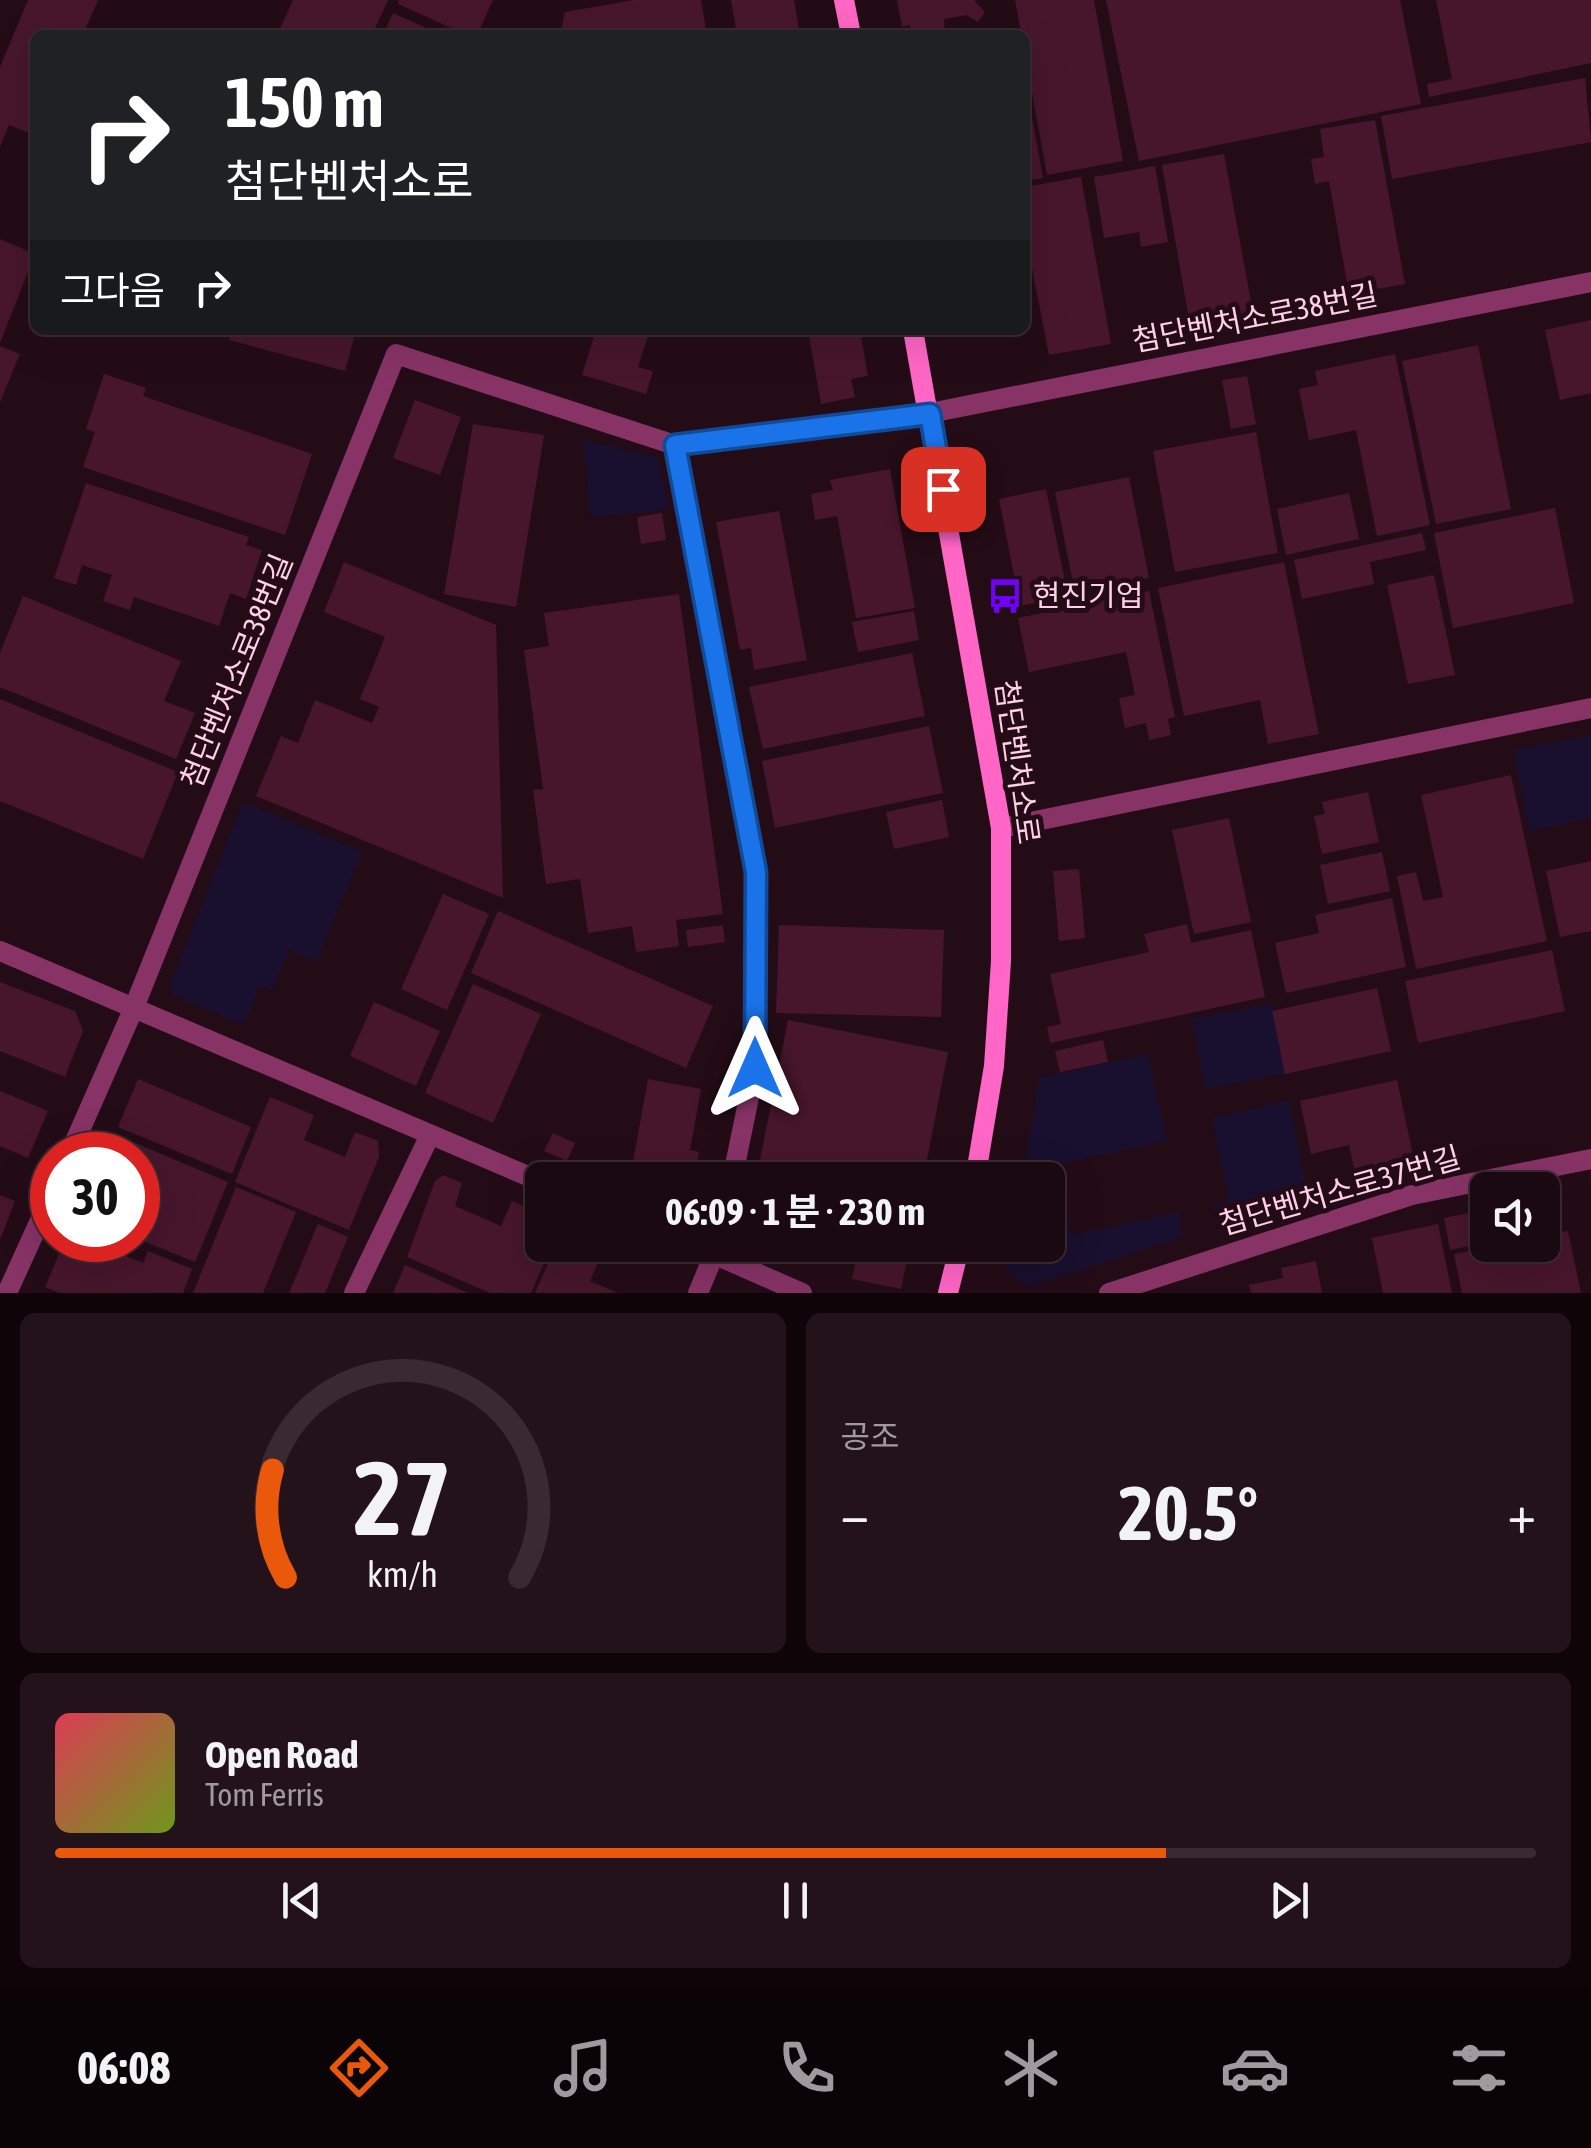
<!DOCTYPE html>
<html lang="ko">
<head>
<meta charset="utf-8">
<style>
	body { margin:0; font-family:"Asap Condensed","Noto Sans KR",sans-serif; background:#24121a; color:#f1f3f6; height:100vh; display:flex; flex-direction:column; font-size:38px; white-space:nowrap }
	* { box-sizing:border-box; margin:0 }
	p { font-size:32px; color:#a09a9f }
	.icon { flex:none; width:55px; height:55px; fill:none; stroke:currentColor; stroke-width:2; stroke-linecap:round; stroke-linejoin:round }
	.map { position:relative; height:1293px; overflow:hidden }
	.panel { display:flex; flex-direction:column; gap:20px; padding:20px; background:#0f0509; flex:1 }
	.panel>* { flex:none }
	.banner { position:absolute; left:30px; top:30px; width:1000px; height:305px; border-radius:15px; box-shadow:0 10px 40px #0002,0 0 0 2px #392a31; background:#202124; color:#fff; overflow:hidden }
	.fabs { position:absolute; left:1470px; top:1172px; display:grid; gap:20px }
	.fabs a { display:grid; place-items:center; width:90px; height:90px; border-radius:15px; background:#1b0911; box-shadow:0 10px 40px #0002,0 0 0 2px #392a31; font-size:50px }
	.speed { position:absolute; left:30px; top:1132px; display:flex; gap:20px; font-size:50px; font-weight:700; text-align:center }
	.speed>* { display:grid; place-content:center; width:130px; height:130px; border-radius:50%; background:#1b0911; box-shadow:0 10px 40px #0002,0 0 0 2px #392a31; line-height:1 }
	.speed .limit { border:15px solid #d22; background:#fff; color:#111 }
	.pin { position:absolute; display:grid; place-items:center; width:85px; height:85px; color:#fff; margin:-42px; border-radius:20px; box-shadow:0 5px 15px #0006 }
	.me { position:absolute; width:110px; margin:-55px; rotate:0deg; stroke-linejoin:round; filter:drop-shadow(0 0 8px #0008) }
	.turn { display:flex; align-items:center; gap:35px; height:210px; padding:0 30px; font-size:45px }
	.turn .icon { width:130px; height:130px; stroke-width:2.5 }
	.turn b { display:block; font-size:70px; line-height:85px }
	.then { display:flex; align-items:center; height:95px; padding:0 30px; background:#0003; gap:20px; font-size:38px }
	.big { font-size:75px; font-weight:700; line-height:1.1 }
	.panel .card { flex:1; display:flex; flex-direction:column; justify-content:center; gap:15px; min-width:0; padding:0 35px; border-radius:15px; background:#24121a }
	.panel .dial { align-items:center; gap:0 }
	.dial svg { height:260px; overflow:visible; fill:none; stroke:#392a31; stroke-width:7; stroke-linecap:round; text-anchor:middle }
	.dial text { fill:#f1f3f6; stroke:none }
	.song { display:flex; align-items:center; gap:30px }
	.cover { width:120px; height:120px; border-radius:15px; background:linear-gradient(135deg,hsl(350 70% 55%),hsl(80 70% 35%)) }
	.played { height:10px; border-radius:5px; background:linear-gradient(90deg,#ea580c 75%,#392a31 75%) }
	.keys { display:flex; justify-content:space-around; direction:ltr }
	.heat { display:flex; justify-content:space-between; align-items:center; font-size:55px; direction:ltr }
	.panel .tiles { flex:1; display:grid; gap:20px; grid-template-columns:1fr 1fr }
	.card:last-child { grid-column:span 2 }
	.trip { position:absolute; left:525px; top:1162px; width:540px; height:100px; border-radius:15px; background:#1b0911; box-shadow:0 10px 40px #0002,0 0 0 2px #392a31; font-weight:700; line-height:100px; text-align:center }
	.tabs { display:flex; height:160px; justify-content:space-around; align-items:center; background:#0b0407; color:#a09a9f }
	.tabs .icon { width:70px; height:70px }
	.tabs .active { color:#ea580c }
	.tabs b { font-size:45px; color:#f1f3f6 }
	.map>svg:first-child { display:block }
	.green { fill:#190f2e }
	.building { fill:#47162c }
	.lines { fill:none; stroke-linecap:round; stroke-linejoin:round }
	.street { stroke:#873366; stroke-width:20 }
	.secondary { stroke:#ff66c6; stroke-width:20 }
	.route-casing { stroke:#114b97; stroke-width:25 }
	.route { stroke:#1a73e8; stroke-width:18 }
	.labels { text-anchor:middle; stroke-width:10; stroke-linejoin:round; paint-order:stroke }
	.street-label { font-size:30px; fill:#ffcfe9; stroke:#240c17 }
	.poi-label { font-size:30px; fill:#ffcfe9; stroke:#240c17; text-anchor:start }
</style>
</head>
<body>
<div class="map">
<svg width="1591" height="1293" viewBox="0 0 1591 1293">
	<rect width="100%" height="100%" fill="#240c17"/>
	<g class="green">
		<path d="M583,440L657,457L669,509L591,518Z"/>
		<path d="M1591,735V818L1530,831L1513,750Z"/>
		<path d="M243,802L362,852L316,962L289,950L272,990L260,985L244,1025L175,996L170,986Z"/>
		<path d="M1271,1004L1285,1074L1206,1089L1191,1019Z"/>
		<path d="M1148,1054L1167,1141L1056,1165L1071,1235L1178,1212L1182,1237L1026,1288L1003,1264L1008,1245H1048V1180H1023L1039,1078Z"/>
		<path d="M1288,1100L1308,1195L1218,1225L1212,1205L1229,1201L1212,1118Z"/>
	</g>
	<g class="building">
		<path d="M28,0H98L83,35H35V135L9,125L0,147V67Z"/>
		<path d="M293,0H388L372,35H277Z"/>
		<path d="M399,0H493L477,35H467L398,4Z"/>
		<path d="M634,0H701L707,35H560L565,12Z"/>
		<path d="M731,0H794L800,35H737Z"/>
		<path d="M897,0H974L985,12L978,22L966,15L944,19L945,35H911L910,25L902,27Z"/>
		<path d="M1015,0H1094L1123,161L1047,175Z"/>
		<path d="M1106,0H1400L1421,104L1139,161Z"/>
		<path d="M1436,0H1591V63L1429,97L1427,84L1452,79Z"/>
		<path d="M393,13L442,35H383Z"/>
		<path d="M1585,78L1591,142L1392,179L1381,116Z"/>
		<path d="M1032,117L1043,178L1025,181V118Z"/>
		<path d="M1375,120L1405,284L1349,294L1329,181L1315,184L1311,159L1324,157L1320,129Z"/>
		<path d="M1224,154L1253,313L1190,325L1162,165Z"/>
		<path d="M1155,166L1168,242L1141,247L1139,232L1104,238L1094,177Z"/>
		<path d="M1081,177L1111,344L1049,355L1025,233V187Z"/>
		<path d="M0,239L35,254L0,343Z"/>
		<path d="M1591,320V393L1560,400L1545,330Z"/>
		<path d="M232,330H356L345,371L229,340Z"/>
		<path d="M596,330H650L638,367L653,371L646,394L582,375Z"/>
		<path d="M808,330H860L868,376L851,379L855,397L821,404Z"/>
		<path d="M1478,345L1511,509L1436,524L1402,361Z"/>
		<path d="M0,346L20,354L0,402Z"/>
		<path d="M1395,354L1430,525L1377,536L1356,430L1309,440L1299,389L1318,385L1315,371Z"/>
		<path d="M104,374L146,388L143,396L312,454L285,535L83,467L95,432L86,429Z"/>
		<path d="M1247,376L1256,424L1231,429L1222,380Z"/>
		<path d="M415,400L461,417L440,475L393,458Z"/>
		<path d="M473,424L544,435L516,607L444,594Z"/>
		<path d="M1256,432L1278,553L1175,572L1153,451Z"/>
		<path d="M890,469L915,608L856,618L837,516L815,520L811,494L833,490L830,480Z"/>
		<path d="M1129,477L1149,578L1075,593L1055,492Z"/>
		<path d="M86,483L249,537L246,545L262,550L246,599L230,593L219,626L134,597L130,610L103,601L112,575L82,565L76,585L54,578Z"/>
		<path d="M1046,489L1068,596L1020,606L999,499Z"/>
		<path d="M1349,493L1359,539L1286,555L1277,509Z"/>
		<path d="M1555,508L1574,603L1453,628L1434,533Z"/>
		<path d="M779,511L807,660L754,670L751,648L740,650L716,522Z"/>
		<path d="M662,513L666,540L641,544L637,517Z"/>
		<path d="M1422,533L1426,550L1370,562L1374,584L1302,599L1294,560Z"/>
		<path d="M344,562L496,625L503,898L256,796L281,736L298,743L315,700L372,723L379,707L360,699L385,637L324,612Z"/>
		<path d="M1284,562L1319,734L1268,744L1260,700L1184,716L1158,588Z"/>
		<path d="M1434,575L1455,675L1408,684L1387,585Z"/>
		<path d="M1149,591L1175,717L1168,719L1171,735L1149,740L1146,723L1125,728L1119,698L1135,695L1126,652L1029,672L1018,618Z"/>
		<path d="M679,594L723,914L676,920L679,946L636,952L632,926L588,933L580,879L546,884L533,790L543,789L524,650L549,646L544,613Z"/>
		<path d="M23,596L181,661L164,701L195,713L176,759L0,687V653Z"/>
		<path d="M914,611L919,640L858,652L852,622Z"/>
		<path d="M912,653L925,716L763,749L749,687Z"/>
		<path d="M0,699L178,772L143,859L0,801Z"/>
		<path d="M929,726L943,793L775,828L762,761Z"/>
		<path d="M1511,775L1547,941L1416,969L1397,876L1416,872L1423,901L1443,897L1421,795Z"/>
		<path d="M1368,792L1379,842L1322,854L1314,816L1325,814L1322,802Z"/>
		<path d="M942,800L949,837L894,849L886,812Z"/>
		<path d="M1229,818L1251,922L1194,934L1172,830Z"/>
		<path d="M1382,852L1390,891L1328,904L1320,865Z"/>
		<path d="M1591,861V931L1560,937L1546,871Z"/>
		<path d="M1079,869L1085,938L1059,941L1053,871Z"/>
		<path d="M443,894L489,914L447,1010L401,989Z"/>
		<path d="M1392,898L1406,967L1286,993L1275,943L1319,933L1315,915Z"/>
		<path d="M498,911L713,1006L686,1068L471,973Z"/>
		<path d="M1187,924L1191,943L1251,930L1265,997L1050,1043L1047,1027L1061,1024L1050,974L1149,952L1144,934Z"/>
		<path d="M723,925L725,942L688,947L686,930Z"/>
		<path d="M779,925L944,930L941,1017L776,1013Z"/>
		<path d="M1552,950L1565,1011L1418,1043L1405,981Z"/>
		<path d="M0,982L75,1011L83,1031L65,1077L0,1051Z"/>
		<path d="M473,984L541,1014L493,1123L425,1093Z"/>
		<path d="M1377,988L1391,1051L1285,1074L1272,1011Z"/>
		<path d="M374,1002L440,1031L416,1086L350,1056Z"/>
		<path d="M788,1020L948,1052L923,1180H756Z"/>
		<path d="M1103,1040L1108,1062L1060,1072L1055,1051Z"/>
		<path d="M138,1079L251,1127L232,1174L118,1127Z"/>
		<path d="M648,1079L701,1089L690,1150L699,1152L694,1180L631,1173Z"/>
		<path d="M1397,1080L1414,1160L1355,1173L1349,1145L1311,1154L1300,1101Z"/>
		<path d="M0,1091L48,1111L28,1158L0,1146Z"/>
		<path d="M270,1097L314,1115L304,1140L345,1157L355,1132L378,1141L379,1157L349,1230L235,1182Z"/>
		<path d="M109,1132L228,1182L195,1262L138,1239V1155H100Z"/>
		<path d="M553,1133L575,1143L567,1161L544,1151Z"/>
		<path d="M443,1175L462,1183L455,1206L501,1226L512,1201L542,1214V1245H552L531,1293H490L407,1257L435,1181Z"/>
		<path d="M236,1187L296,1212L263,1293H193Z"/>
		<path d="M0,1195L15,1201L0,1240Z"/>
		<path d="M1488,1209V1242L1450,1250L1444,1218Z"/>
		<path d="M318,1224L348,1237L325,1293H289Z"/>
		<path d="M1438,1224L1452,1293H1383L1372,1238Z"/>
		<path d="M1568,1231L1581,1293H1462L1454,1254L1498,1245H1542V1236Z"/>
		<path d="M65,1240H87L143,1263L148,1251L192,1269L183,1293H60L45,1287Z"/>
		<path d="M556,1245H606L590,1281L618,1293H535Z"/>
		<path d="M859,1245H910L901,1289L852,1279Z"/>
		<path d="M1316,1261L1322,1293H1251L1249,1285L1283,1278L1281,1268Z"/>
		<path d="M405,1265L468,1293H393Z"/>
	</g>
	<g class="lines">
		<g class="street">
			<path d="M675,445L756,872L755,1068L732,1180"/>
			<path d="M1001,828L1591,708"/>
			<path d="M0,951L542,1182"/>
			<path d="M69,1155L133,1010L396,354L675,445L930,413L1591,282"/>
			<path d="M693,1245L802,1293"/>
			<path d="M7,1293L52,1194"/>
			<path d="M354,1293L430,1135"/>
			<path d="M698,1293L718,1245"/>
			<path d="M1109,1293L1412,1195L1591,1159"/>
		</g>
		<g class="secondary">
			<path d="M844,0L851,35"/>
			<path d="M913,330L1001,828V961L994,1066L975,1180"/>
			<path d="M948,1293L960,1245"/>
		</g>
	</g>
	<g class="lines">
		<defs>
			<path id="route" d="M755,1068L756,872L675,445L930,414L943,489"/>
		</defs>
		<use href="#route" class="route-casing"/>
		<use href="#route" class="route"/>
	</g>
	<defs>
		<symbol id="bus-bare" viewBox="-9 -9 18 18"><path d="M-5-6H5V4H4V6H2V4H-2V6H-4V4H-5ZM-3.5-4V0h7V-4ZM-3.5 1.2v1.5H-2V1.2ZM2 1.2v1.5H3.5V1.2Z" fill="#7100fa" stroke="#240c17" stroke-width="2.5" paint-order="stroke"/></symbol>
	</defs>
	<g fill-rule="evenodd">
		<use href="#bus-bare" x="980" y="571" width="50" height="50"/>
	</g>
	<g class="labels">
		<g class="street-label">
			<text transform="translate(1255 318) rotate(-11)" y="10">첨단벤처소로38번길</text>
			<text transform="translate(237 671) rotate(-68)" y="10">첨단벤처소로38번길</text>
			<text transform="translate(1017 762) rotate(82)" y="10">첨단벤처소로</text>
			<text transform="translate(1340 1191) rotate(-16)" y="10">첨단벤처소로37번길</text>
		</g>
		<g class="poi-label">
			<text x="1033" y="606">현진기업</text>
		</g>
	</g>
</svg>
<div class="fabs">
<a><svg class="icon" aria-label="sound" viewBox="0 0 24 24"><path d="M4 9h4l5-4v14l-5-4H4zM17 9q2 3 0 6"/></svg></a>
</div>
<div class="speed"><div class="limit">30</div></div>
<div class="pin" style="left:943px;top:489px;background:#d93025"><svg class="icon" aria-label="arrive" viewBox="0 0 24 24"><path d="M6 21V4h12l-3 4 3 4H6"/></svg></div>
<svg class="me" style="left:755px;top:1068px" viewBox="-20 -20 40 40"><path d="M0-17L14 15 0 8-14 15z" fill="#1a73e8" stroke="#fff" stroke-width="4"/></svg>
<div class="trip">06:09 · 1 분 · 230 m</div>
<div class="banner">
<div class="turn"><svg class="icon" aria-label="right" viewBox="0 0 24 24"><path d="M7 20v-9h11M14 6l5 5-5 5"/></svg><div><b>150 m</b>첨단벤처소로</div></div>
<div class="then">그다음<svg class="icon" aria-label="right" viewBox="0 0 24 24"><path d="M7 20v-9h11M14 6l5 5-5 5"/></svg></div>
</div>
</div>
<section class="panel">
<div class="tiles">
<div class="card dial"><svg viewBox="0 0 100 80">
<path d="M14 69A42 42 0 1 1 86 69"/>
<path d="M14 69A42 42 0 0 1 10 36" stroke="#ea580c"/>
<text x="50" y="56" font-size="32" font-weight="700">27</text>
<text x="50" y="72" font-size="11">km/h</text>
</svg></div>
<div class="card"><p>공조</p>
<div class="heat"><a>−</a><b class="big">20.5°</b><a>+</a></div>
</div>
<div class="card">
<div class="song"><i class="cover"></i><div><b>Open Road</b><p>Tom Ferris</p></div></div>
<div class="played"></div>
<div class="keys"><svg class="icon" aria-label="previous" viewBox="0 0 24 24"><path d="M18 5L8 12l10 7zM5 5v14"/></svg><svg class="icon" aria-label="pause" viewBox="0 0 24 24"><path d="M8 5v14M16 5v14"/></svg><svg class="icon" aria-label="next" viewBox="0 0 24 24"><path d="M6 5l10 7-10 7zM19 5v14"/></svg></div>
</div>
</div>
</section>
<nav class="tabs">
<b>06:08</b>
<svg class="icon active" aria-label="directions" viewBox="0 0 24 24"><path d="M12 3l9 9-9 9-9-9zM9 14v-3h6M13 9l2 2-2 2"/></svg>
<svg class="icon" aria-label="music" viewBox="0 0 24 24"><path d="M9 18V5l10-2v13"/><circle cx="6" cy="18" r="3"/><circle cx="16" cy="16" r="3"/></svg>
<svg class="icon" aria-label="phone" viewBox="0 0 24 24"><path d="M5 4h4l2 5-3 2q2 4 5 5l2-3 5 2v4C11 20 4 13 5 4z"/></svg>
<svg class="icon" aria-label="climate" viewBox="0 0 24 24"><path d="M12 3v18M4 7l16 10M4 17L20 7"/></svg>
<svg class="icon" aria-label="car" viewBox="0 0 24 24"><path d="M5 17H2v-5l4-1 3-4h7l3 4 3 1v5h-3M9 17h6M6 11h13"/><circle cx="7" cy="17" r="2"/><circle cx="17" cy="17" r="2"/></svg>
<svg class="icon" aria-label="filters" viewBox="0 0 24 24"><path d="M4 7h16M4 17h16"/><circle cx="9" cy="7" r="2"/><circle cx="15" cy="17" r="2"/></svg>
</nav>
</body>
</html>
